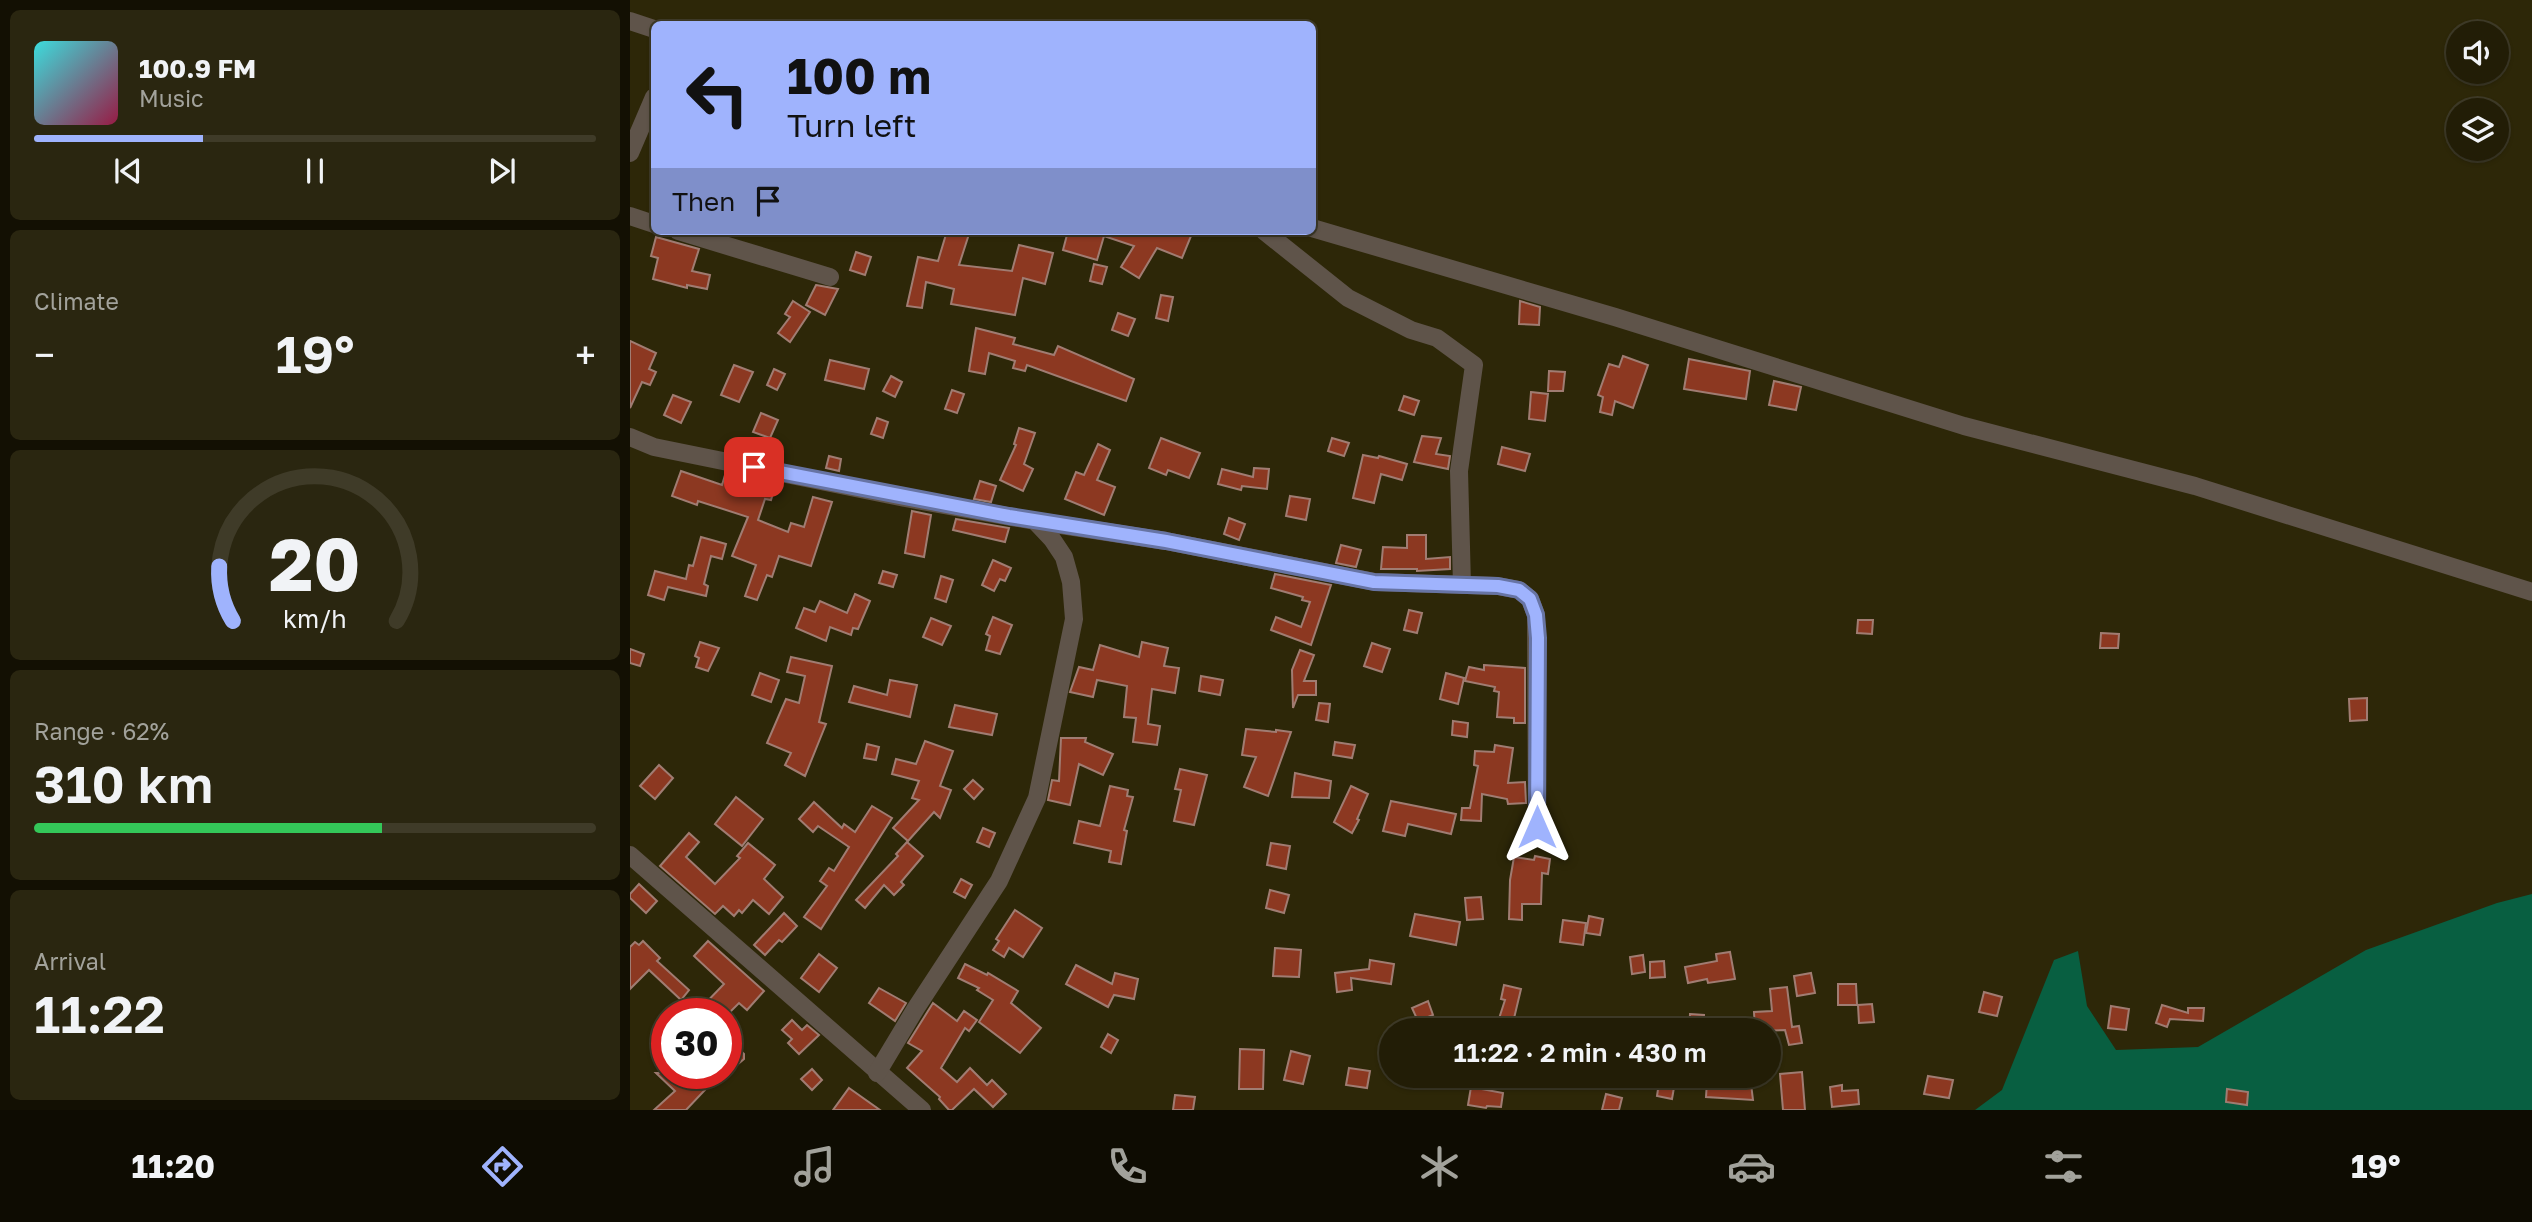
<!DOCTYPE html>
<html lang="en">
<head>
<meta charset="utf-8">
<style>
	body { margin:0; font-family:"Golos Text",sans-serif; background:#2a2610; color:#f1f3f6; height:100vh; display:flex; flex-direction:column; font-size:26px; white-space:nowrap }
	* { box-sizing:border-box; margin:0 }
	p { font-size:23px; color:#a2a29b }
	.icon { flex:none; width:38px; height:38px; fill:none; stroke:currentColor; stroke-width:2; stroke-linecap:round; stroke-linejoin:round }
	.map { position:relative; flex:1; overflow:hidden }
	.side { display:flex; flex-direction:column; gap:10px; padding:10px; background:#131003; width:630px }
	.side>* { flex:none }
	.top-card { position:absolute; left:21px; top:21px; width:665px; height:214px; border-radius:10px; box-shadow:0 2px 5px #0004,0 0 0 2px #3f3b28; background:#9fb3fd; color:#111; overflow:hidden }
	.buttons { position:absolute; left:1816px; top:21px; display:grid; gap:14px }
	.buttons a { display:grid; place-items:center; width:63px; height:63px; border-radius:50%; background:#221d06; box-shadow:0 2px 5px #0004,0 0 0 2px #3f3b28; font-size:35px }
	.speed { position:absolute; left:21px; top:998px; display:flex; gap:14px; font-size:35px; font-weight:700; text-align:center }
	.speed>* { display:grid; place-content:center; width:91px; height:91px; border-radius:50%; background:#221d06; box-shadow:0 2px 5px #0004,0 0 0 2px #3f3b28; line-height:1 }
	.speed .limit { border:10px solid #d22; background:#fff; color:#111 }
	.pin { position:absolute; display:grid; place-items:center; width:60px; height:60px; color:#fff; margin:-30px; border-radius:14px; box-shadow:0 4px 10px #0006 }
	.me { position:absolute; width:77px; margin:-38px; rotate:0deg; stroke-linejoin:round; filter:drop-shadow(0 0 5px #0008) }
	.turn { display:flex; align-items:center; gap:24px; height:147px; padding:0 21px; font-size:32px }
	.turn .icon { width:91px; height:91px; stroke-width:2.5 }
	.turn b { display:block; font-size:49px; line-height:60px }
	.then { display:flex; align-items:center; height:66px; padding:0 21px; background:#0003; gap:14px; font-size:26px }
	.big { font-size:52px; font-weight:600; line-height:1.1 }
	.side .widget { flex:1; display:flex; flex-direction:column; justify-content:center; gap:10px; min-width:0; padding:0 24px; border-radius:10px; background:#2a2610 }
	.side .dial { align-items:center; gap:0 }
	.dial svg { height:182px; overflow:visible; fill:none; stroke:#3f3b28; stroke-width:7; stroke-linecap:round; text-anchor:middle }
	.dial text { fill:#f1f3f6; stroke:none }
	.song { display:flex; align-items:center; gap:21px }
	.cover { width:84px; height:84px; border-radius:10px; background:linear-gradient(135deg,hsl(180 70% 55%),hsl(340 70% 35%)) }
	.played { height:7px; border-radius:4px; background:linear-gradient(90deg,#9fb3fd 30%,#3f3b28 30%) }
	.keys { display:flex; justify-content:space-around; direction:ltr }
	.heat { display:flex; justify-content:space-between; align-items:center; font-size:38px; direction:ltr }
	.charge { height:10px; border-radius:5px; background:linear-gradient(90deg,#34c759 62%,#3f3b28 0) }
	.trip { position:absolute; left:749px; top:1018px; width:402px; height:70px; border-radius:35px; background:#221d06; box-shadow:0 2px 5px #0004,0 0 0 2px #3f3b28; font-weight:600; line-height:70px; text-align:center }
	.tabs { display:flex; height:112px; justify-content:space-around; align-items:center; background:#0e0c02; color:#a2a29b }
	.tabs .icon { width:49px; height:49px }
	.tabs .current { color:#9fb3fd }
	.tabs b { font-size:32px; color:#f1f3f6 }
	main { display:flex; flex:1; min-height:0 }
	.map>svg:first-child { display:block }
	.green { fill:#085f41 }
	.building { fill:#8c3821; stroke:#a07c72; stroke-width:2 }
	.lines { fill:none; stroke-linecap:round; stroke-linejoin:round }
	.street { stroke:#5f544a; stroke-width:18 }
	.route-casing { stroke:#6774a4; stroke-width:18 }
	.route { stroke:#9fb3fd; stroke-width:12 }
</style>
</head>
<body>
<main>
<section class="side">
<div class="widget">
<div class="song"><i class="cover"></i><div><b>100.9 FM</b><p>Music</p></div></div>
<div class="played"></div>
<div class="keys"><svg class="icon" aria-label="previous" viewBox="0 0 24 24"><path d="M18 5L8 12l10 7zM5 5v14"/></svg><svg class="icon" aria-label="pause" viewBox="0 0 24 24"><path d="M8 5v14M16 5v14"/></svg><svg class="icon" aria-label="next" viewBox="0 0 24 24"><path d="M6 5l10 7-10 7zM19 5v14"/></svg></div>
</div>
<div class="widget"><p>Climate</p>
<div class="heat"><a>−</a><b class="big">19°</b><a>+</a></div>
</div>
<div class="widget dial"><svg viewBox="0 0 100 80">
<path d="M14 69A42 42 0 1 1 86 69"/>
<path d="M14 69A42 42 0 0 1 8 45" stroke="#9fb3fd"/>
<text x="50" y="56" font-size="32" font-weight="700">20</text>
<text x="50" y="72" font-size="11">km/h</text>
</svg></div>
<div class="widget"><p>Range · 62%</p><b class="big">310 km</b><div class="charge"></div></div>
<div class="widget"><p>Arrival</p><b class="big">11:22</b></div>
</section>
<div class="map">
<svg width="1902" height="1110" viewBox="0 0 1902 1110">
	<rect width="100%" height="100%" fill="#2d2708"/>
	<path class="green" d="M1902,894V1110H1345L1372,1090L1424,960L1448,951L1457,1006L1486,1050L1568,1047L1736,950L1867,903Z"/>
	<g class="building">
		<path d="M317,231H340L329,265L382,271L389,245L423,253L415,284L393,278L385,315L321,304L324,289L296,282L292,308L277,306L288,257L308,261Z"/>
		<path d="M438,231H549L561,236L552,258L527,248L509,278L491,267L504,246L474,236L467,260L433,250Z"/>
		<path d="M26,237L69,249L62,271L80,275L77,289L57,285V288L23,279L28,258L21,256Z"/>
		<path d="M226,252L241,257L235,275L220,270Z"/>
		<path d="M464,264L477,267L472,284L460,281Z"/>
		<path d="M186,285L208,289L195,315L176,305Z"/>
		<path d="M531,295L543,297L538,321L526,318Z"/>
		<path d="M163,301L180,312L160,342L148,333L160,317L155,314Z"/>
		<path d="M890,301L910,307L909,325L889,324Z"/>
		<path d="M488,313L505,319L498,336L482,330Z"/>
		<path d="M346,328L385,338L383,344L424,355L428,346L504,379L496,401L397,365L395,371L383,368L385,361L359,353L355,374L339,371Z"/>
		<path d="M0,341L26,353L19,369L26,372L20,385L12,382L0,408Z"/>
		<path d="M993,356L1018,365L1003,408L985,401L982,415L970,412L973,397L968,395L979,364L989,367Z"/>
		<path d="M1059,359L1120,371L1116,399L1054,389Z"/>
		<path d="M200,360L239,369L234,389L195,380Z"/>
		<path d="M104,365L123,372L109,402L91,395Z"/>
		<path d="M144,369L155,374L147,390L137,385Z"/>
		<path d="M919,371L935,372L933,391H918Z"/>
		<path d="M261,376L272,382L265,397L253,391Z"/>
		<path d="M1144,381L1171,387L1166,410L1139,405Z"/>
		<path d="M322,390L334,394L327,413L315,409Z"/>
		<path d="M901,392L918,394L915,421L899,419Z"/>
		<path d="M43,395L61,402L51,423L34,415Z"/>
		<path d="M774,396L789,401L784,415L769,410Z"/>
		<path d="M131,413L148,420L140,438L123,432Z"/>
		<path d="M247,418L258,422L253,438L241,434Z"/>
		<path d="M389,428L405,433L394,464L403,469L393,491L370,480L386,445L384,444Z"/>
		<path d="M792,436L811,438L806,454L820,456L818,469L784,462Z"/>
		<path d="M531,438L570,453L559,478L538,470L536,475L519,468Z"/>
		<path d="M702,438L719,443L714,456L698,451Z"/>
		<path d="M468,444L480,450L467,480L485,487L474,515L435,499L446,472L454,475Z"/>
		<path d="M872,447L900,454L895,471L868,464Z"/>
		<path d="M733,455L748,458L749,456L777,464L772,480L751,474L744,503L723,498Z"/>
		<path d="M199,456L211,459L209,471L196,468Z"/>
		<path d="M624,468L639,469L637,489L612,486L611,490L588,484L592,469L623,477Z"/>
		<path d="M51,471L92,485L95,475L131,487L133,481L146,483L141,500L135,499L128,520L158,532L161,523L174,527L183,497L202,502L181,566L149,556L142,577L137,575L127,600L115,596L126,565L102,556L118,517L68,501L67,505L42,496Z"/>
		<path d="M350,481L366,486L361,502L344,499Z"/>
		<path d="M660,496L680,499L676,520L656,516Z"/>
		<path d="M282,511L301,515L294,557L275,553Z"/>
		<path d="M599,518L615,524L609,540L594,534Z"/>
		<path d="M326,519L379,528L375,542L323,530Z"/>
		<path d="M777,535H796V559L820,557V569L787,571V569H751L753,547L777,548Z"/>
		<path d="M71,537L96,544L92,559L81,556L74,584L78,586L76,596L38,587L34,600L18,595L25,571L56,579L59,565L63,566Z"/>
		<path d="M711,545L731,550L726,567L706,563Z"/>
		<path d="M363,560L381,568L375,581L370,579L364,591L352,585Z"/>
		<path d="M253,571L267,575L263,587L249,583Z"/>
		<path d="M645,574L701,585L681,645L641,630L646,617L671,627L680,602L672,600L673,597L641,588Z"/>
		<path d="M311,576L323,580L316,602L305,598Z"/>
		<path d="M225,594L240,601L228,629L223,628L221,635L200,627L196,641L166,628L174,608L185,612L190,601L217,613Z"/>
		<path d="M779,610L792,613L787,633L774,630Z"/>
		<path d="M363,617L382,625L370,654L356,650L360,636L356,634Z"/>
		<path d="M301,618L321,626L312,645L293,637Z"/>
		<path d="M1228,620H1243L1242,634L1227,633Z"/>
		<path d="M1471,633L1489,634L1488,648H1470Z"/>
		<path d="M70,642L89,648L78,671L66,667L69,658L65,656Z"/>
		<path d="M512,642L538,648L534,666L549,668L545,693L522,689L518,724L530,726L527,745L503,742L506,718L494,717L497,686L467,680L463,697L440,692L449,667L463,670L470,645L509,657Z"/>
		<path d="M742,643L760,649L752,672L734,666Z"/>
		<path d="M0,649L14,654L10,666L0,663Z"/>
		<path d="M670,650L684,655L674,681H686V695H668L663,708L662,670Z"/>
		<path d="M161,657L202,666L189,722L196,724L175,776L155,765L161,753L137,743L156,699L169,703L175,676L157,672Z"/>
		<path d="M854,665L895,668V723H884V718L867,717L869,692L864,691L865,687L835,681L839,667L854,670Z"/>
		<path d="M130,673L149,680L141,702L122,695Z"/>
		<path d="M816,673L834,678L828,704L810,699Z"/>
		<path d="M571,676L593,680L590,695L569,691Z"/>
		<path d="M260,680L287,685L280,717L219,702L224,686L257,695Z"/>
		<path d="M1737,698V720L1720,721L1719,699Z"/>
		<path d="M689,703L700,704L698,722L686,720Z"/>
		<path d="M325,705L367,714L362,735L319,727Z"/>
		<path d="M823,721L838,723L837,737L822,735Z"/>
		<path d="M616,729L646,732V730L661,732L638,796L614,787L626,757L612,755Z"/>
		<path d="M431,738H456L455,742L483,754L473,775L449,764L440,805L418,800L422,780L429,781Z"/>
		<path d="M295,741L323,751L310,786L321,790L310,818L304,812L278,841L263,828L289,800L282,798L289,781L262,774L266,759L286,764Z"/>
		<path d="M705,742L725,745L722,758L703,755Z"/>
		<path d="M237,744L249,747L246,760L234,758Z"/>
		<path d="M865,745L883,748L878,783L895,782L896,803L878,804L877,799L852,794L851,821L831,820L832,808H840L848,766L844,765L845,751L864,752Z"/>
		<path d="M29,765L43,778L25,799L10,786Z"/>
		<path d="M550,769L577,775L564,825L544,821L551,790L545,789Z"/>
		<path d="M665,773L701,781L699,798L662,797Z"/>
		<path d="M343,780L353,789L344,799L334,789Z"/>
		<path d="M480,786L498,790L497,796L503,797L494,830L497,831L491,864L479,862L481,851L444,843L449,821L470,826Z"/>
		<path d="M721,786L738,794L727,819L729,820L722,833L704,822Z"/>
		<path d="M106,797L133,819L112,846L85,824Z"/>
		<path d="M761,801L826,814L821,834L778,824L775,836L753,831Z"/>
		<path d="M184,802L212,828L214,824L225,832L242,806L262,818L191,929L174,917L197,886L190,881L199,868L204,871L219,847L188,826L183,832L169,819Z"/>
		<path d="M353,828L365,833L359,847L347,842Z"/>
		<path d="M59,833L69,842L56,857L85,884L110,858L107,856L118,843L145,865L134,879L153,897L139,914L123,900L112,913L109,910L104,916L93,906L85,914L30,866Z"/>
		<path d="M277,842L293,856L271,882L274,885L264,895L254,885L235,908L226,900L268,856L266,854Z"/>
		<path d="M641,843L660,846L656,869L637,865Z"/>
		<path d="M905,856L920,859L918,874L912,873L911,904H892V920L879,919L880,880L884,857L904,860Z"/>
		<path d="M331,879L342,885L335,898L324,892Z"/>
		<path d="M9,884L27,901L16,913L0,898V894Z"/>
		<path d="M640,890L659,895L654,913L636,908Z"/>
		<path d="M851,897L853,919L837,920L835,898Z"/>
		<path d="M385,910L412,928L393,957L379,948L374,957L363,950L369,941L366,939Z"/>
		<path d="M154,913L167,926L152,942L149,940L135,955L124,945Z"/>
		<path d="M785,914L830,922L826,945L780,936Z"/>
		<path d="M959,916L973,919L970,935L956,933Z"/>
		<path d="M933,920L956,923L953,945L930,942Z"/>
		<path d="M13,941L30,958L27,961L59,990L51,1000L19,970L0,989V947L5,942L9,945Z"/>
		<path d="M78,941L134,991L117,1010L109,1003L99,1013H66L94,984L64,956Z"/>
		<path d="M645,948L671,950L669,977L643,976Z"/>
		<path d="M1100,952L1105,979L1078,983L1077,979L1058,983L1055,967L1087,961L1086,954Z"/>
		<path d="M189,954L207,968L189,992L171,978Z"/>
		<path d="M1013,955L1015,972L1002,974L1000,957Z"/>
		<path d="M740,960L764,964L761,984L721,978L722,990L707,992L705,973L739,969Z"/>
		<path d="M1034,961L1035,977L1020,978V962Z"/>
		<path d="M335,964L357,975L358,973L388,991L381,1003L411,1028L390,1053L349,1022L363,1000L347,990L349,988L328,978Z"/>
		<path d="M446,965L482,984L485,973L508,979L504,999L484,995L478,1007L436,984Z"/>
		<path d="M1181,973L1185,993L1167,996L1164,976Z"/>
		<path d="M1208,984H1226L1227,1005H1208Z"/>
		<path d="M874,985L891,989L881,1031H865L875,1000L871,999Z"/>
		<path d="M1157,987L1162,1027L1169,1026L1172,1043L1159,1045L1155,1030L1125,1031L1124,1012L1142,1011L1140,989Z"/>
		<path d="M249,988L276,1003L265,1021L239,1003Z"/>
		<path d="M1354,992L1372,997L1367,1016L1349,1012Z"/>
		<path d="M798,1001L803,1015L788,1021L782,1008Z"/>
		<path d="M303,1003L327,1021L334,1011L347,1020L339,1031L335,1028L311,1068L327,1082L340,1068L357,1085L362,1080L376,1094L363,1107L344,1089L322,1110H319L309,1099L310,1097L277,1068L292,1051L278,1043Z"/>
		<path d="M1242,1004L1244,1022L1229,1023L1228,1005Z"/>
		<path d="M1532,1005L1558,1013V1008H1574L1573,1021L1540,1019L1537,1027L1526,1023Z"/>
		<path d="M1481,1006L1499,1009L1496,1030L1478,1028Z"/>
		<path d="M1060,1014L1074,1015L1073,1031H1059Z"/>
		<path d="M162,1020L172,1030L177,1025L189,1035L169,1054L158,1043L162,1039L152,1030Z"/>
		<path d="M478,1034L488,1040L481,1053L471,1047Z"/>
		<path d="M104,1044L114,1054V1059L96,1074V1051Z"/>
		<path d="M610,1049L634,1050L633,1089H609Z"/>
		<path d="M661,1051L680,1056L673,1084L654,1080Z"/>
		<path d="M719,1068L740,1071L737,1088L716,1085Z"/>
		<path d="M182,1069L192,1080L182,1090L171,1079Z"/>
		<path d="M1172,1072L1175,1110H1153L1150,1074Z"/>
		<path d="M26,1073H91L56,1110H24L45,1091Z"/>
		<path d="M1030,1076H1046L1042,1099L1027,1096Z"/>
		<path d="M1298,1076L1323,1080L1319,1098L1294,1094Z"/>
		<path d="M1077,1081L1094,1082V1085L1121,1084L1123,1100L1076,1097Z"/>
		<path d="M1212,1085V1091L1228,1090L1229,1104L1202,1107L1200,1087Z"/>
		<path d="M841,1087L873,1093L871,1107L857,1106L856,1108L838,1105Z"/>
		<path d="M219,1088L250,1110H203Z"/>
		<path d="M1597,1089L1618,1092L1617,1105L1596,1102Z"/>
		<path d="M976,1094L992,1098L989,1110H972Z"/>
		<path d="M545,1095L565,1097L563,1110H543Z"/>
	</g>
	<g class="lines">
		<g class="street">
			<path d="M0,21L24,29"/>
			<path d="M0,153L24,97"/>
			<path d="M0,216L24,224"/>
			<path d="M682,228L985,317L1334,426L1565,486L1902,592"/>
			<path d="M48,231L200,277"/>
			<path d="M634,231L718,298L781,330L807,338L844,365L829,471L832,585"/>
			<path d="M0,437L24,447L275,498L405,521L536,541L745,582L868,586L889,590L900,599L906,615L907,827"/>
			<path d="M0,855L292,1110"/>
			<path d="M247,1073L286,1008L369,881L407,798L444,619L441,582L434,557L422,539L405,521"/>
		</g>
	</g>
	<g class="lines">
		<defs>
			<path id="route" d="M124,467L379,516L536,541L744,582L868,586L889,590L900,599L906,615L908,638L907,827"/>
		</defs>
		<use href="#route" class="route-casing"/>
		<use href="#route" class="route"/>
	</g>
</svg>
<div class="buttons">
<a><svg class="icon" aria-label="sound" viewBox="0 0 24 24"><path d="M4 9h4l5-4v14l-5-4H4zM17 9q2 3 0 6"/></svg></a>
<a><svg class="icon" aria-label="layers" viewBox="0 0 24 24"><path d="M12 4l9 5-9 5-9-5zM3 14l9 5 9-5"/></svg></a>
</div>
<div class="speed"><div class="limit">30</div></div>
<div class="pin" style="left:124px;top:467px;background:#d93025"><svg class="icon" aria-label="arrive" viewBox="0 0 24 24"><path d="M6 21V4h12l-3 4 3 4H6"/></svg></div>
<svg class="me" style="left:907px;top:827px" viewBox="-20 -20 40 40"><path d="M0-17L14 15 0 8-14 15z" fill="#9fb3fd" stroke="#fff" stroke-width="4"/></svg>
<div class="trip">11:22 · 2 min · 430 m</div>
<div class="top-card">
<div class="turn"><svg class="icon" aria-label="left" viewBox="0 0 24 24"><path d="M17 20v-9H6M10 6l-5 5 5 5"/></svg><div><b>100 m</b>Turn left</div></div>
<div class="then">Then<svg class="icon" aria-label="arrive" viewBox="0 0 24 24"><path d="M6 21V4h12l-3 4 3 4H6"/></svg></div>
</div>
</div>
</main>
<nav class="tabs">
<b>11:20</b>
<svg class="icon current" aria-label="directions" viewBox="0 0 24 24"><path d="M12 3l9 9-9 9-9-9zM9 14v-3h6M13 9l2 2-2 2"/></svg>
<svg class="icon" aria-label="music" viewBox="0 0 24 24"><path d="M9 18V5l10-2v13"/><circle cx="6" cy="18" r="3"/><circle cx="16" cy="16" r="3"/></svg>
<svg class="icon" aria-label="phone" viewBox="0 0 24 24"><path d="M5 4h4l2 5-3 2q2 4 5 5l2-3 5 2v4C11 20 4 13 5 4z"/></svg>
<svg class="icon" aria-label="climate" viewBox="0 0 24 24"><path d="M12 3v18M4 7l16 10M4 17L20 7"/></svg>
<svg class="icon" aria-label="car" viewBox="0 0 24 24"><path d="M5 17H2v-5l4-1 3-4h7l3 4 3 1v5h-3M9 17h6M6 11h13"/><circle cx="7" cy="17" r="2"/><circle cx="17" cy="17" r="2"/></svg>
<svg class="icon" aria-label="filters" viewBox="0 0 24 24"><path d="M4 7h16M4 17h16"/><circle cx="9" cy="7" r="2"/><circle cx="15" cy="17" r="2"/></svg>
<b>19°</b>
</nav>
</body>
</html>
